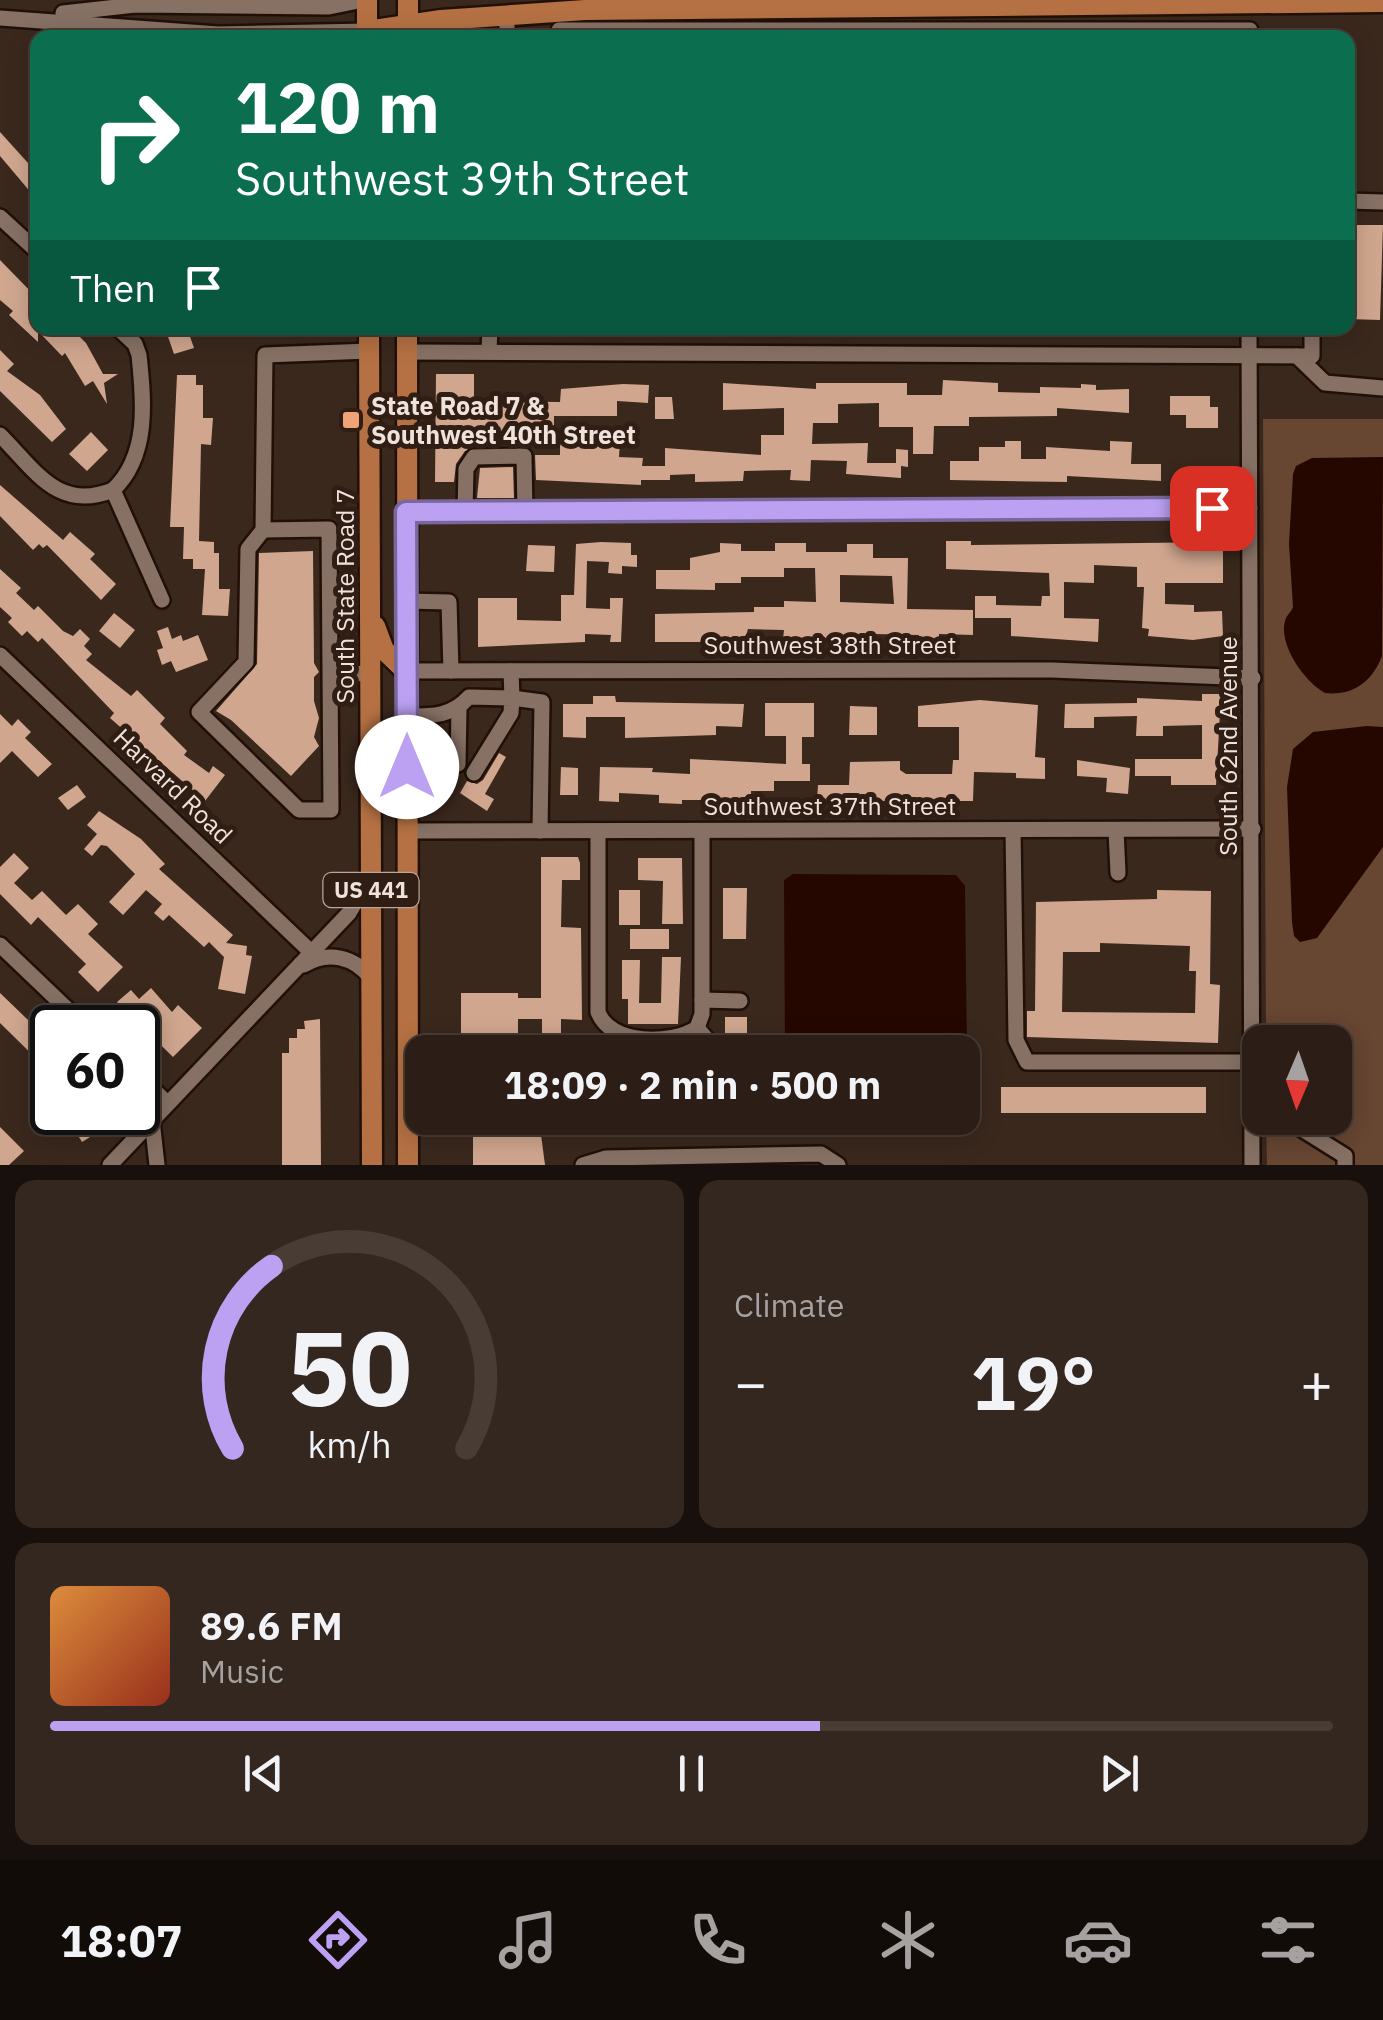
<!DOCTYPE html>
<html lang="en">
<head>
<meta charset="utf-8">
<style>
	body { margin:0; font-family:"IBM Plex Sans",sans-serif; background:#34271f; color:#f1f3f6; height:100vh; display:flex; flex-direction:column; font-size:38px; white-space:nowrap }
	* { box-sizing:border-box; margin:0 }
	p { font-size:32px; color:#a6a2a1 }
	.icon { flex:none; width:55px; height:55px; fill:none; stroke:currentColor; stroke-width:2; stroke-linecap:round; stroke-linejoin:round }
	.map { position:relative; height:1165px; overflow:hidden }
	.sheet { display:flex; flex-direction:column; gap:15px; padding:15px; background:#18100c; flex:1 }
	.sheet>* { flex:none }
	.banner { position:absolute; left:30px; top:30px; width:1325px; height:305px; border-radius:20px; box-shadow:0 5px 25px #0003,0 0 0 2px #483c35; background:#0b6e4f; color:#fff; overflow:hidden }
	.needle { width:65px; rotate:182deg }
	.tools { position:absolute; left:1242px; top:1025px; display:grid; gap:20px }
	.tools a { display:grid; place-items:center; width:110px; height:110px; border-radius:20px; background:#2c1e16; box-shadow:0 5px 25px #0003,0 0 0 2px #483c35; font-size:50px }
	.speed { position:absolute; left:30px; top:1005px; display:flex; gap:20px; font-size:50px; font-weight:700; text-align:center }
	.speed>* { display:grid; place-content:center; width:130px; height:130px; border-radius:50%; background:#2c1e16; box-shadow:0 5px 25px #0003,0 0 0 2px #483c35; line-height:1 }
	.speed .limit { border:5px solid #111; border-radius:15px; background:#fff; color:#111 }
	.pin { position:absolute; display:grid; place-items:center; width:85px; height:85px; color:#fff; margin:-42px; border-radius:20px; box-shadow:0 5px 15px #0006 }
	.me { position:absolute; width:110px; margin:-55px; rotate:0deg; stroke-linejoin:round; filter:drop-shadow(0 0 8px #0008) }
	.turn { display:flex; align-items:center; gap:35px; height:210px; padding:0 40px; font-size:45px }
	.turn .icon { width:130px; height:130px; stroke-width:2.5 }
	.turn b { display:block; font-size:70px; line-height:85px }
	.then { display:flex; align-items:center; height:95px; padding:0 40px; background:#0003; gap:20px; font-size:38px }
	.big { font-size:75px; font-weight:700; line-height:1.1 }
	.sheet .tile { flex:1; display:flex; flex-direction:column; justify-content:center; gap:15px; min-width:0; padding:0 35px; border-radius:20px; background:#34271f }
	.sheet .dial { align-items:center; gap:0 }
	.dial svg { height:260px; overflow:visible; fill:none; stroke:#483c35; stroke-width:7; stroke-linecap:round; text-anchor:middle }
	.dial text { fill:#f1f3f6; stroke:none }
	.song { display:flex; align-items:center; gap:30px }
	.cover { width:120px; height:120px; border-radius:15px; background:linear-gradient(135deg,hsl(30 70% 55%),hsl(10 70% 35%)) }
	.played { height:10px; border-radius:5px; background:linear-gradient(90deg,#bca0f2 60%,#483c35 60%) }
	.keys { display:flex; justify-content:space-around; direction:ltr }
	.heat { display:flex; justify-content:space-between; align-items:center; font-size:55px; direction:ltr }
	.sheet .tiles { flex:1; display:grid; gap:15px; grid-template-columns:1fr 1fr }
	.tile:last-child { grid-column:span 2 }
	.trip { position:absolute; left:405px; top:1035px; width:575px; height:100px; border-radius:20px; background:#2c1e16; box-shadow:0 5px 25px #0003,0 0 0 2px #483c35; font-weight:700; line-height:100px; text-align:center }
	.tabs { display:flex; height:160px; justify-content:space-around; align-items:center; background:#120c09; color:#a6a2a1 }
	.tabs .icon { width:70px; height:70px }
	.tabs .current { color:#bca0f2 }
	.tabs b { font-size:45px; color:#f1f3f6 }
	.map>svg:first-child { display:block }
	.green { fill:#674632 }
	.water { fill:#250700 }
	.building { fill:#d0a68e; fill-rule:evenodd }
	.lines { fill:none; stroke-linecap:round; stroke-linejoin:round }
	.minor-casing { stroke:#211007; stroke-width:20 }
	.major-casing { stroke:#211007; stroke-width:25 }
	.minor { stroke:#877165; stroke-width:15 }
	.major { stroke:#b57143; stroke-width:20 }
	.route-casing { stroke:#7a689d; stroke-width:25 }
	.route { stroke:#bca0f2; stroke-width:18 }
	.poi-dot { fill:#efa376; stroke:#301e14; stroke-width:4 }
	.labels { text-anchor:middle; stroke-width:10; stroke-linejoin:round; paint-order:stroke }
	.shield { fill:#301e14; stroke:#b6a79f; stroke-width:2.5 }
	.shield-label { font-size:22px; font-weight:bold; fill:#efe2db }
	.poi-label { font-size:25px; font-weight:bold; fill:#efe2db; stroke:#301e14; text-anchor:start }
	.street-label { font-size:25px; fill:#efe2db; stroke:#301e14 }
</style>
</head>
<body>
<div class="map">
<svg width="1383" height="1165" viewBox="0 0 1383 1165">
	<rect width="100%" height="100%" fill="#3a281d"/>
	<path class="green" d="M1263,419H1383V1165H1267L1266,1118H1335V1042H1266Z"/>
	<g class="water">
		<path d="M1383,457L1382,656C1372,682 1353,696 1325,693C1305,682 1276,643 1286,618C1288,614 1292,611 1293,607L1289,544L1293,474L1296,466L1312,458Z"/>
		<path d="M1367,726L1383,727V847L1317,938L1300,942L1294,936L1292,922L1287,787L1293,749L1313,732Z"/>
		<path d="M793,874L956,875L965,886L967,1056L963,1070L962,1052H785L784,880Z"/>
	</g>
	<g class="building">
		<path d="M0,132L38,174V201L0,156Z"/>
		<path d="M1348,225H1383L1380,320L1348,319Z"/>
		<path d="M0,260L38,299V328H71L86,343L103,374H118L104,383L107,404L93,381L85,386L65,353L62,356L38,331V342L9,315L13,311L0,300Z"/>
		<path d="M165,328H187L194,348L174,354Z"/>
		<path d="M0,350L14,364L7,371L40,395L66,429L52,442L0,391Z"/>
		<path d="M436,374H474V401L560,402L561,389L623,384L649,385L648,403L617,401V416H554V431H496V445L465,451L456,464L454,482H435Z"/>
		<path d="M177,375H196V385H203V418H213L211,445L201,444L199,541L214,542V553H219V589H230L228,616L202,615L205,569H193V559H183L184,527H170Z"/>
		<path d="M943,380L998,383V392L1040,393V387L1081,388V384L1096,385V390L1129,389V413L1057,408V416L969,417V426H934L933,454H913V427H879V403L838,404V423H813L812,444L868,443L867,463H896V449L908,450V467L901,466V478L846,474L847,461L811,460L810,481L790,480L791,470L744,471L743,481L695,482V474L670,475V480H641V485L536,480L535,455H560V441L620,442L619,457L643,458L642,466H665V448L761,455V435H784V408L723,410V383L816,389V383H907V395H942Z"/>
		<path d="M1170,396H1210V407H1218V428H1186V415H1170Z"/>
		<path d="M655,397H672L674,419H655Z"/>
		<path d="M91,432L108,450L87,471L69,454Z"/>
		<path d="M1005,441H1021V459H1046V447L1110,451V441L1132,442L1131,464H1161V481L1067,476V482L950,480V461H979V447H1005Z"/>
		<path d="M513,467L514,498H477L480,468Z"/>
		<path d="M0,485L63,540L70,532L95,554L90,559L116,584L101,600L47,545L43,548L39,544L33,550L0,516Z"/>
		<path d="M946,541H971V545L1223,542V583H1165V604L1194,605V612L1222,611L1223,636L1193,640L1148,636L1149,629L1142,628L1144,587H1137V567L1094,565V583L1064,582V618L1099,619L1098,642L1011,636V618H975V596H996V605L1041,606L1042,596H1050L1049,573L946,569Z"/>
		<path d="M601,542L631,543V555H637V567L622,566V574L608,573L609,562L587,561L586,608L610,609V598H623L621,642H610L611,635L585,634V642L478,647V598H517V620L561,621V595H574L576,544Z"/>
		<path d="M720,543L741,544V551H775V543H806V552H847V544H873V558H908L907,609L973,610V635L939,634V643H918L919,635L874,634V645L848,644L783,640L784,630L748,629L744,642H655V614L754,612V607H784V601L816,602L815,568H784V577H741V583H715V590L656,589V570H690V558L720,552ZM840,575L892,576L894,604L840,602Z"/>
		<path d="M528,545L555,546L554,572L526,571Z"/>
		<path d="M313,551L314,663L319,672L314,677V701L319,718L314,737L319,746L291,776L231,720L216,711L257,664L259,553Z"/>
		<path d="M0,569L21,588L16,593L34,610L38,606L63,631L73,636L80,629L90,639L84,646L92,654L86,660L131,696L137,690L165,718L160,724L187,751L184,755L209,773L213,766L225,775L205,801L110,718L114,713L42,638L38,642L27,631L22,636L8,622L12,618L0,607Z"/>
		<path d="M114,613L135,630L120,648L99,631Z"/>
		<path d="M168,627L172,639L181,635L183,641L198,635L208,660L176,672L171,661L162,665L157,650L163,648L157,631Z"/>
		<path d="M1202,694H1221L1216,785H1171V776H1135V759H1202V725L1163,726V736H1136L1137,716L1094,717V728H1064L1065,704L1137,703V698L1202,701Z"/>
		<path d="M593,696H615L616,702L744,704L742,727L716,726V735L625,738V717H586V738L563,737V704H593Z"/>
		<path d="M980,700L1038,705L1035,757L1045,758V779L1016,778V773L974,772L973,801H817L818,785H849L850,762L900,761V770L906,774H952L953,760H959V727H918V706Z"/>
		<path d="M765,703H814V737H802V764H810V781H774V791H751V800H682V804L659,803V795L619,793V802L599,801L600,767L653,768L652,772L690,774V759L786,764V736H765Z"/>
		<path d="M850,706L877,707V735H849Z"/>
		<path d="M0,714L12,726L18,719L31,732L25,738L52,764L38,777L12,751L0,763Z"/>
		<path d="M499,753L506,757L485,794L494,799L487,811L460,793L467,781L477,784L483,780Z"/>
		<path d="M1077,760L1130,768L1128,794L1106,792L1107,778L1077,776Z"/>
		<path d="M561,767L578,768V795H560Z"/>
		<path d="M77,785L86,797L68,810L58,798Z"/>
		<path d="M99,811L141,839L165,864L159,869L233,935L226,943L247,946L246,955L252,956L245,994L218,989L224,957L209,942L204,947L169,915L163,921L154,913L162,904L146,890L123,915L109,902L135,874L107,846L101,845L92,856L84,849L97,834L87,825Z"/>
		<path d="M14,853L29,868L14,883L32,900L42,891L66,915L78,904L98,924L88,934L123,967L98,992L78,972L86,964L38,917L31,925L0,894V867Z"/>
		<path d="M541,857H578L580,863V880H562L561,927L581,928L582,1020L561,1019V1052H542V1019H518V1052H461V993H518V998H541Z"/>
		<path d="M638,858H682L683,924H662L663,881L638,880Z"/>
		<path d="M723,888H747L746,939H723Z"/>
		<rect x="619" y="890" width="21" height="35"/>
		<path d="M1157,890L1211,891L1210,984L1220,985L1218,1043L1027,1037V1011H1035L1036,902L1157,899ZM1100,943L1190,946L1189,971H1196L1195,1013L1062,1012L1063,952H1100Z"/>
		<rect x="630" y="929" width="39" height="20"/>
		<path d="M662,957H681L678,1024H628V999H622V960H640L639,1003H661Z"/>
		<path d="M151,988L172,1012L178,1005L202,1028L173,1057L117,1002L131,990L139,999Z"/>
		<path d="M0,993L52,1043V1074L0,1023Z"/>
		<rect x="725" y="1017" width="22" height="35"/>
		<path d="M320,1019L321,1165H282V1053H289V1038H297V1029H305L304,1021Z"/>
		<rect x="1001" y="1087" width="205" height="26"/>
		<path d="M77,1112H111L116,1121L82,1142L68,1119Z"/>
		<path d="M0,1127L24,1151L9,1165H0Z"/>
		<path d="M473,1127H540L545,1165H473Z"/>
	</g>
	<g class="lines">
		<defs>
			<g id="minor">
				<path d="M63,13L135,5L329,7L363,0"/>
				<path d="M507,15V38"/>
				<path d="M0,18L218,34L367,31"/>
				<path d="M559,30H1250"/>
				<path d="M1348,201L1383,202"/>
				<path d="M0,217L38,252"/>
				<path d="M118,328L135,344L139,355C144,402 149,456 113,490L162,600"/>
				<path d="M1249,328L1252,1165"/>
				<path d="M489,351L490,328"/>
				<path d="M407,352L1312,356V328"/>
				<path d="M1297,356L1325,383L1383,388"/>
				<path d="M0,435C36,471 58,512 113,490"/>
				<path d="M406,512L1250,508"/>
				<path d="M465,512L466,469L474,457L524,456L525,512"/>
				<path d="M263,530L329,529L331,810H299L199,712L246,662L248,549L263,530L265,355L369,351"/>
				<path d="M406,601L449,602L451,671"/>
				<path d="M0,655L311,952"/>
				<path d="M332,670L371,675"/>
				<path d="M406,671L1052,670L1253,678"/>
				<path d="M511,671L512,698L542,702L540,831"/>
				<path d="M406,716C431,716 451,717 469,697L512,698L511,713L474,773"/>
				<path d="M458,764L459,709"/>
				<path d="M1013,830L1016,1040L1027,1062H1253"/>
				<path d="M1116,830L1118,873"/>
				<path d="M407,831L1253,829"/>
				<path d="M598,831V1012C610,1045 671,1045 697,1028"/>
				<path d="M0,945L87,1028"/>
				<path d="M304,965C328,950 354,957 371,978"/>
				<path d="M702,1000L740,1001"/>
				<path d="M697,1028L702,1014V832"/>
				<path d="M697,1028L711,1044"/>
				<path d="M138,1075L167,1103"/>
				<path d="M152,1120L157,1165"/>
				<path d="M1253,1125L1297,1126L1345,1156V1165"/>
				<path d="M110,1165L349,913L368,880"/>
				<path d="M583,1165L606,1158L821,1154L838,1165"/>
			</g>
			<g id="major">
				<path d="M408,0V38"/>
				<path d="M367,31L441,20L585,10L1383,2"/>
				<path d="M367,38V0"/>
				<path d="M369,328L372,1165"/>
				<path d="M407,328L408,1165"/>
				<path d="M375,626L384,650L406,671"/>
			</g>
		</defs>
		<use href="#minor" class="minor-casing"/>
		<use href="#major" class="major-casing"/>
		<use href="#minor" class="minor"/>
		<use href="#major" class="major"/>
	</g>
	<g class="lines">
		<defs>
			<path id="route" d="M407,767L406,512L1212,508"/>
		</defs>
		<use href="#route" class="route-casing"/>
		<use href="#route" class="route"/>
	</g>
	<rect class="poi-dot" x="341" y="410" width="20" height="20" rx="5"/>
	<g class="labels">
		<rect class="shield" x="323.5" y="873" width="95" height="34" rx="8"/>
		<g class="shield-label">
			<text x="371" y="898">US 441</text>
		</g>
		<g class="poi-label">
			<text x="371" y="415">State Road 7 &amp;<tspan x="371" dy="29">Southwest 40th Street</tspan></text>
		</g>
		<g class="street-label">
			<text transform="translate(345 596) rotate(-90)" y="9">South State Road 7</text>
			<text x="830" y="654">Southwest 38th Street</text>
			<text transform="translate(1228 746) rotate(-90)" y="9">South 62nd Avenue</text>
			<text transform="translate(173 786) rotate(44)" y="9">Harvard Road</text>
			<text x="830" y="815">Southwest 37th Street</text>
		</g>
	</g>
</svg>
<div class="tools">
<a><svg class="needle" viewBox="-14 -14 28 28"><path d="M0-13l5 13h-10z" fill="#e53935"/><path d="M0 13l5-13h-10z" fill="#a6a2a1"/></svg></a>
</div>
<div class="speed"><div class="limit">60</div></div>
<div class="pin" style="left:1212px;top:508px;background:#d93025"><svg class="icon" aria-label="arrive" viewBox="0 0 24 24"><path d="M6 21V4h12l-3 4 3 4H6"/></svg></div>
<svg class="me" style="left:407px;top:767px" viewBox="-20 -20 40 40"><circle r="19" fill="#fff"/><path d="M0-13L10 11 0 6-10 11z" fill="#bca0f2"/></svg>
<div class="trip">18:09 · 2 min · 500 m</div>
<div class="banner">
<div class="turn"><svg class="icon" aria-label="right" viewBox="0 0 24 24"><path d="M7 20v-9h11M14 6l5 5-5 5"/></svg><div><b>120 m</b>Southwest 39th Street</div></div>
<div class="then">Then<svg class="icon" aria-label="arrive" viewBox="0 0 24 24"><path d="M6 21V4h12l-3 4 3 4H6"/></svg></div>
</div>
</div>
<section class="sheet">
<div class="tiles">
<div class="tile dial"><svg viewBox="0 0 100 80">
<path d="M14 69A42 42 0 1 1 86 69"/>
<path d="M14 69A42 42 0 0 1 26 13" stroke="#bca0f2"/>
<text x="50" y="56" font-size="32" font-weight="700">50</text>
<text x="50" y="72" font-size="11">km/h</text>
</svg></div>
<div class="tile"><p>Climate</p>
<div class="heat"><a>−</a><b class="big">19°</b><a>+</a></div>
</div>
<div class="tile">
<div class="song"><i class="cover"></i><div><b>89.6 FM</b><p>Music</p></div></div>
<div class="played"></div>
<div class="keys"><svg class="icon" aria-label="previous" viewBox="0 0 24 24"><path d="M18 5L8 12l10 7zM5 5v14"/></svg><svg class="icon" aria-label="pause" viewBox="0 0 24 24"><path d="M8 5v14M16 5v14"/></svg><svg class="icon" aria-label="next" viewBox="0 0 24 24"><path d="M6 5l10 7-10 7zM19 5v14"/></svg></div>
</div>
</div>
</section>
<nav class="tabs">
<b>18:07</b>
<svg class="icon current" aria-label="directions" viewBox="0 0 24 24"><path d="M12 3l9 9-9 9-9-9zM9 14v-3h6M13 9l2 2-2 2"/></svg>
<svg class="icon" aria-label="music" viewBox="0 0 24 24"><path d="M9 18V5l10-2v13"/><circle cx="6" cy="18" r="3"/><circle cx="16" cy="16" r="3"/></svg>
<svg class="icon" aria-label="phone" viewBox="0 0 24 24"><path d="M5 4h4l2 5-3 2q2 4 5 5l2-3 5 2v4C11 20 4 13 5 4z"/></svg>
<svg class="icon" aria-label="climate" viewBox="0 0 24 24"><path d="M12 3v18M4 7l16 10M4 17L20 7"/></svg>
<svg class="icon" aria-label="car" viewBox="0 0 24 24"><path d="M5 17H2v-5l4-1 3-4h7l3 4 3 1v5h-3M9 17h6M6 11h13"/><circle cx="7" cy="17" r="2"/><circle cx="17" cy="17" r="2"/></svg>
<svg class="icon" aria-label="filters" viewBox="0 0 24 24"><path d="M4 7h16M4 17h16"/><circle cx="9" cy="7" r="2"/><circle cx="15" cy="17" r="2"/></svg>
</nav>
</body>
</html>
